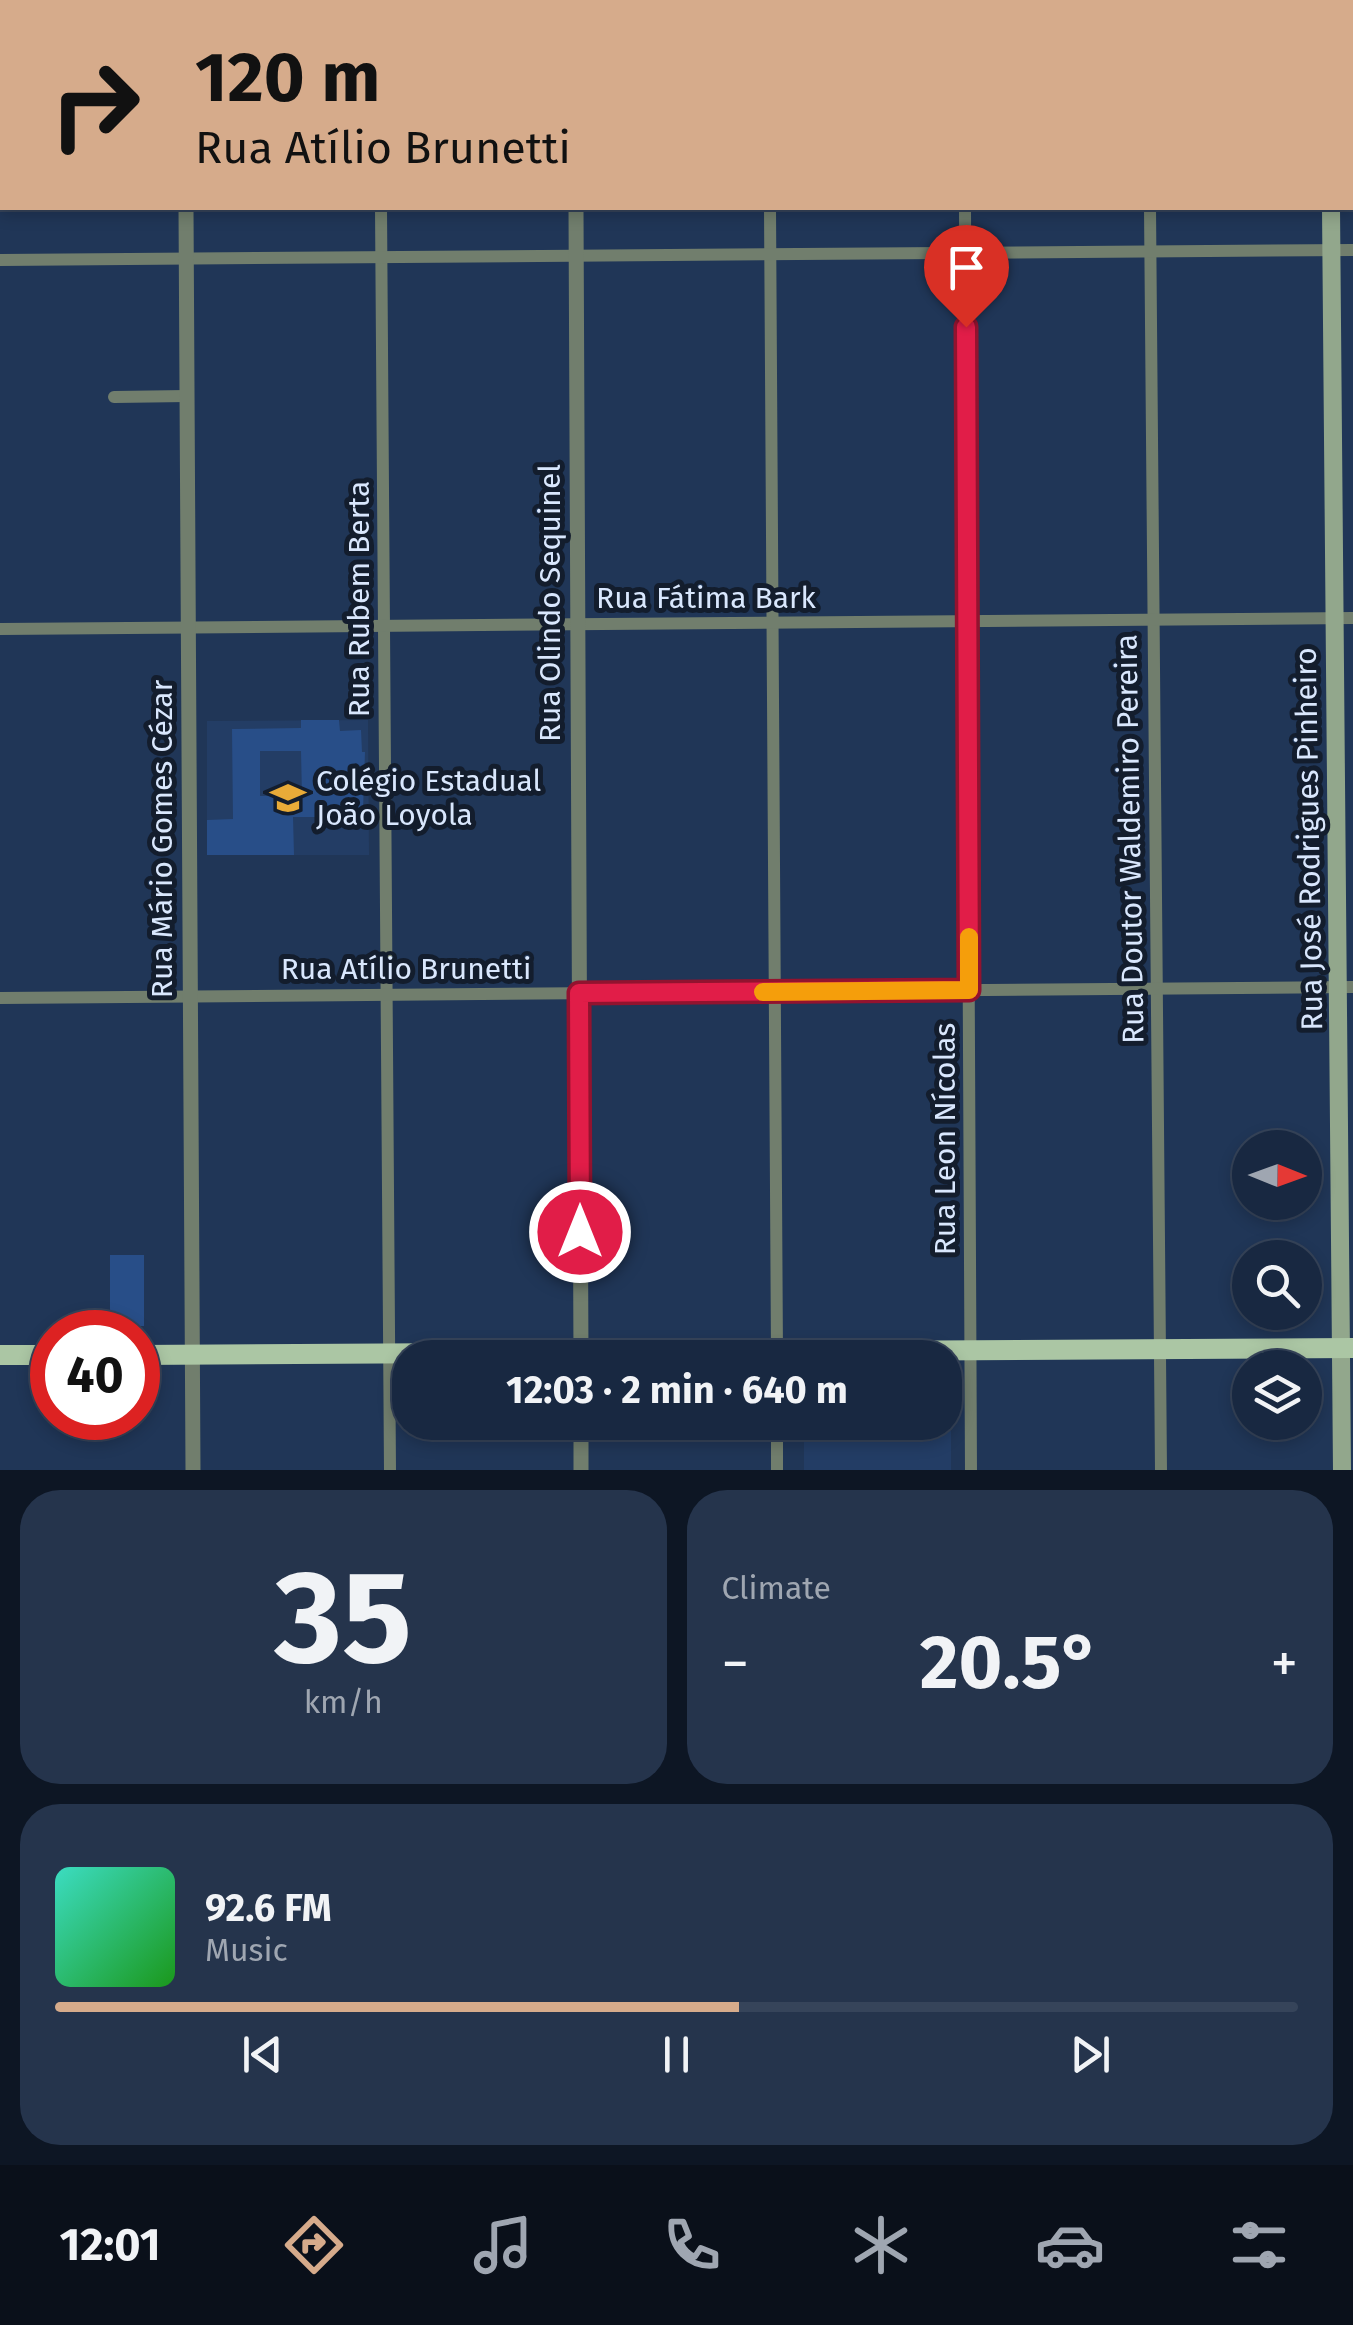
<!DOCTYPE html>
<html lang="en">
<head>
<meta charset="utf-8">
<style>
	body { margin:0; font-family:"Fira Sans",sans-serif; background:#25344c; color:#f1f3f6; height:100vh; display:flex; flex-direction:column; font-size:38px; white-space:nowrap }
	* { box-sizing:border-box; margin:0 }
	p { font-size:32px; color:#9fa6b1 }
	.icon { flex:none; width:55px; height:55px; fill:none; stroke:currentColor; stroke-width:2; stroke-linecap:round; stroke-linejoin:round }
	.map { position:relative; height:1470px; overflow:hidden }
	.sheet { display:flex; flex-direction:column; gap:20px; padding:20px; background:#0d1624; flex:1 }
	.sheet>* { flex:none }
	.hud { position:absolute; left:0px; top:0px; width:1355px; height:210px; box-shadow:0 5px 15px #0003,0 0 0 2px #36445a; background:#d6ab8b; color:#111; overflow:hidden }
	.needle { width:65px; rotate:91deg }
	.buttons { position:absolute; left:1232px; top:1130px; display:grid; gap:20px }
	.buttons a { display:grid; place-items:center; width:90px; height:90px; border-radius:50%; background:#182841; box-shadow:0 5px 15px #0003,0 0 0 2px #36445a; font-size:50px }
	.speed { position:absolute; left:30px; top:1310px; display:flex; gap:20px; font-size:50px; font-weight:700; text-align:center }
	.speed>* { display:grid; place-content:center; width:130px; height:130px; border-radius:50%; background:#182841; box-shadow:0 5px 15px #0003,0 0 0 2px #36445a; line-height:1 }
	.speed .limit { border:15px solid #d22; background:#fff; color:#111 }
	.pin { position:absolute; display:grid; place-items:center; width:85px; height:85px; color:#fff; margin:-102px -42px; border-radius:50% 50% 50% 0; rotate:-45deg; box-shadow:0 0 10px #0007 }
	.pin .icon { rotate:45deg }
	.me { position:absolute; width:110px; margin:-55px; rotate:0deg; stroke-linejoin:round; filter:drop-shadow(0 0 8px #0008) }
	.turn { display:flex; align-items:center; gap:35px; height:210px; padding:0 30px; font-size:45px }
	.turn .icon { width:130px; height:130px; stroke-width:2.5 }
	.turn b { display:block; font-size:70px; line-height:85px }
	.big { font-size:75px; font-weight:700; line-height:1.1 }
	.sheet .widget { flex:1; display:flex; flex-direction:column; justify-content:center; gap:15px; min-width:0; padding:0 35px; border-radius:40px; background:#25344c }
	.sheet .dial { align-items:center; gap:0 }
	.dial b { font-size:130px; line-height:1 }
	.song { display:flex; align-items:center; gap:30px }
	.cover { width:120px; height:120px; border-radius:15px; background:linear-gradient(135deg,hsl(170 70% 55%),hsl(120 70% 35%)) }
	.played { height:10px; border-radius:5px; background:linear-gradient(90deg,#d6ab8b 55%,#36445a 55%) }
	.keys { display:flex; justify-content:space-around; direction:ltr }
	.heat { display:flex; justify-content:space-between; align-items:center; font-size:55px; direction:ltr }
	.sheet .tiles { flex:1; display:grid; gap:20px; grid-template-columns:1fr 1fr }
	.widget:last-child { grid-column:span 2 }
	.trip { position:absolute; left:392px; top:1340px; width:570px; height:100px; border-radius:40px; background:#182841; box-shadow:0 5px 15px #0003,0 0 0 2px #36445a; font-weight:700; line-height:100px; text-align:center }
	.tabs { display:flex; height:160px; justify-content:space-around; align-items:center; background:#0a101a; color:#9fa6b1 }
	.tabs .icon { width:70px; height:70px }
	.tabs .on { color:#d6ab8b }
	.tabs b { font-size:45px; color:#f1f3f6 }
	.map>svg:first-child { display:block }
	.built { fill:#233d65 }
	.building { fill:#284e88; fill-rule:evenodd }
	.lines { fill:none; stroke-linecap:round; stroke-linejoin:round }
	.minor { stroke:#717e6d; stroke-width:12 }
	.tertiary { stroke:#717e6d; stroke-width:15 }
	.secondary { stroke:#92a78c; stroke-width:18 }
	.primary { stroke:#abc6a4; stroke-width:20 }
	.route-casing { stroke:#92132f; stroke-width:25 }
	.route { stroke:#e11d48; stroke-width:18 }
	.slow { stroke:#f59e0b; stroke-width:18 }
	.labels { text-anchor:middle; stroke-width:10; stroke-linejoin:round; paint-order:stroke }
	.street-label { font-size:30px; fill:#d9e7fd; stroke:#131d2d }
	.poi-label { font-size:30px; fill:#d9e7fd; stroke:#131d2d; text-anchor:start }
</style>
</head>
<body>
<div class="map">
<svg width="1353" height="1470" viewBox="0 0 1353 1470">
	<rect width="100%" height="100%" fill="#203657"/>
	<g class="built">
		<path d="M368,720L369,855H207V721Z"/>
		<path d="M945,1387H951V1470H804V1423L945,1422Z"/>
	</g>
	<g class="building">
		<path d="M301,720H339L340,731L361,730L362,752H365L363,810H324V817H293L294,855H207V820L233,819L232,729L301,728ZM260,751H301L302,796H260Z"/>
		<rect x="110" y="1255" width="34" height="71"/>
	</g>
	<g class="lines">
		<g class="minor">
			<path d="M381,0V2"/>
			<path d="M769,0V2"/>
			<path d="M964,0V2"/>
			<path d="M1148,0V2"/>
			<path d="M321,2V1"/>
			<path d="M0,60L2,61"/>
			<path d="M381,208L390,1470"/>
			<path d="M770,208L777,1355"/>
			<path d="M965,208L971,1470"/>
			<path d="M1150,208L1161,1470"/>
			<path d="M0,260L1353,250"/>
			<path d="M114,397L187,396"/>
			<path d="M0,629L1353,618"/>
			<path d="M0,998L1353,987"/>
			<path d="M777,1422V1470"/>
		</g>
		<g class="tertiary">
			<path d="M185,0V2"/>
			<path d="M575,0V2"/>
			<path d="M186,208L193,1470"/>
			<path d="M576,208L581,1358"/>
			<path d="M581,1422V1470"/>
		</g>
		<g class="secondary">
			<path d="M1329,0V2"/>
			<path d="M1331,208L1342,1470"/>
		</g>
		<g class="primary">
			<path d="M0,1355H52"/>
			<path d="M138,1355L1353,1348"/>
		</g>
	</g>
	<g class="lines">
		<defs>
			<path id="route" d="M580,1232L579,993L969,990L966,327"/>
		</defs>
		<use href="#route" class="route-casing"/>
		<use href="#route" class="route"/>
		<path class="slow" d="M763,992L969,990V937"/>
	</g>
	<defs>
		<symbol id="school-bare" viewBox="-9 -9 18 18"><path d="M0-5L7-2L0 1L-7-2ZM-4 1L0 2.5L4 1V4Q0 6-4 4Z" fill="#e9ab38" stroke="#131d2d" stroke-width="2.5" paint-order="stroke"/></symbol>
	</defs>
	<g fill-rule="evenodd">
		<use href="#school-bare" x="263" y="773" width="50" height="50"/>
	</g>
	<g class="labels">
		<g class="street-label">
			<text x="706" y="608">Rua Fátima Bark</text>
			<text transform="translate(359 599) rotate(-90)" y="10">Rua Rubem Berta</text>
			<text transform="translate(550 603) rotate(-90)" y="10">Rua Olindo Sequinel</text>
			<text transform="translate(162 839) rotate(-90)" y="10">Rua Mário Gomes Cézar</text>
			<text transform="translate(1130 839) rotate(-91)" y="10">Rua Doutor Waldemiro Pereira</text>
			<text transform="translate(1309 839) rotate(-91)" y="10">Rua José Rodrigues Pinheiro</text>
			<text x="406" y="979">Rua Atílio Brunetti</text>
			<text transform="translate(945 1139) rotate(-90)" y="10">Rua Leon Nícolas</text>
		</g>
		<g class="poi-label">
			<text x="316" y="791">Colégio Estadual<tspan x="316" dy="34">João Loyola</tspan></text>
		</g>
	</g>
</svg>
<div class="buttons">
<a><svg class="needle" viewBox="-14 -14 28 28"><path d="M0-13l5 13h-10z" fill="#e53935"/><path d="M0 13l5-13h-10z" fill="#9fa6b1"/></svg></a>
<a><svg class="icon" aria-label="search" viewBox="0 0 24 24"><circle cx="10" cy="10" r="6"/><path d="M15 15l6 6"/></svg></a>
<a><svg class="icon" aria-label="layers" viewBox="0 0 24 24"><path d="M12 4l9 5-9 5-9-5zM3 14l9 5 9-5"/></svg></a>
</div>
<div class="speed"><div class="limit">40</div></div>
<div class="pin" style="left:966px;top:327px;background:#d93025"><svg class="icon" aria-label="arrive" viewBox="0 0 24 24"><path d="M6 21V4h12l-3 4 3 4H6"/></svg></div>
<svg class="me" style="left:580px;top:1232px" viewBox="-20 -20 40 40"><circle r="17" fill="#e11d48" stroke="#fff" stroke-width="3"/><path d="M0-11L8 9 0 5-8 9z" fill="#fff"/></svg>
<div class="trip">12:03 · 2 min · 640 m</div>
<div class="hud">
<div class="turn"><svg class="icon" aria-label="right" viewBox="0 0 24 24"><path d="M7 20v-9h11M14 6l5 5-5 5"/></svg><div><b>120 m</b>Rua Atílio Brunetti</div></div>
</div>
</div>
<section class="sheet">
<div class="tiles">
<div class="widget dial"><b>35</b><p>km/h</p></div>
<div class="widget"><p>Climate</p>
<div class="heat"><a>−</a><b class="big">20.5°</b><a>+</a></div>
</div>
<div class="widget">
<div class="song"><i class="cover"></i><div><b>92.6 FM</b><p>Music</p></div></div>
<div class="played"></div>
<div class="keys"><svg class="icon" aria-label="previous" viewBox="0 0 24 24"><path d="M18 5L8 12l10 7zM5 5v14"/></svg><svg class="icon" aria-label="pause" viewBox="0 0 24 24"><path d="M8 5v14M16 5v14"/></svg><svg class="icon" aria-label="next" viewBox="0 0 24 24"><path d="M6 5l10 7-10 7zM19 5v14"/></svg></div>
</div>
</div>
</section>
<nav class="tabs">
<b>12:01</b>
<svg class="icon on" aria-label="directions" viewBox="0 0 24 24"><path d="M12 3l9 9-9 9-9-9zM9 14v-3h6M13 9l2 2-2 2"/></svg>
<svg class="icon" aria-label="music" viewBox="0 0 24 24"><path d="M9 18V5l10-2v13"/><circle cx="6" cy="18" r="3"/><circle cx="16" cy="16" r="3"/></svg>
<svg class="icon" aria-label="phone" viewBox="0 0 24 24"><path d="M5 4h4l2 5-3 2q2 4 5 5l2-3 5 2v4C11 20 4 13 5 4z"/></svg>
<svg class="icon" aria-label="climate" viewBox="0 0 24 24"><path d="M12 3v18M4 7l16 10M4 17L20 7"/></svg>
<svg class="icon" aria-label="car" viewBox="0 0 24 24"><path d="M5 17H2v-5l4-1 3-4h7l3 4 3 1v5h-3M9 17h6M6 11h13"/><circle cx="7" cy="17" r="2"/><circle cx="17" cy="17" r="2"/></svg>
<svg class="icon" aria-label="filters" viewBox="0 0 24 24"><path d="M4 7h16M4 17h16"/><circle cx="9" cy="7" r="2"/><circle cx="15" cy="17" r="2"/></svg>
</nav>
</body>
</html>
